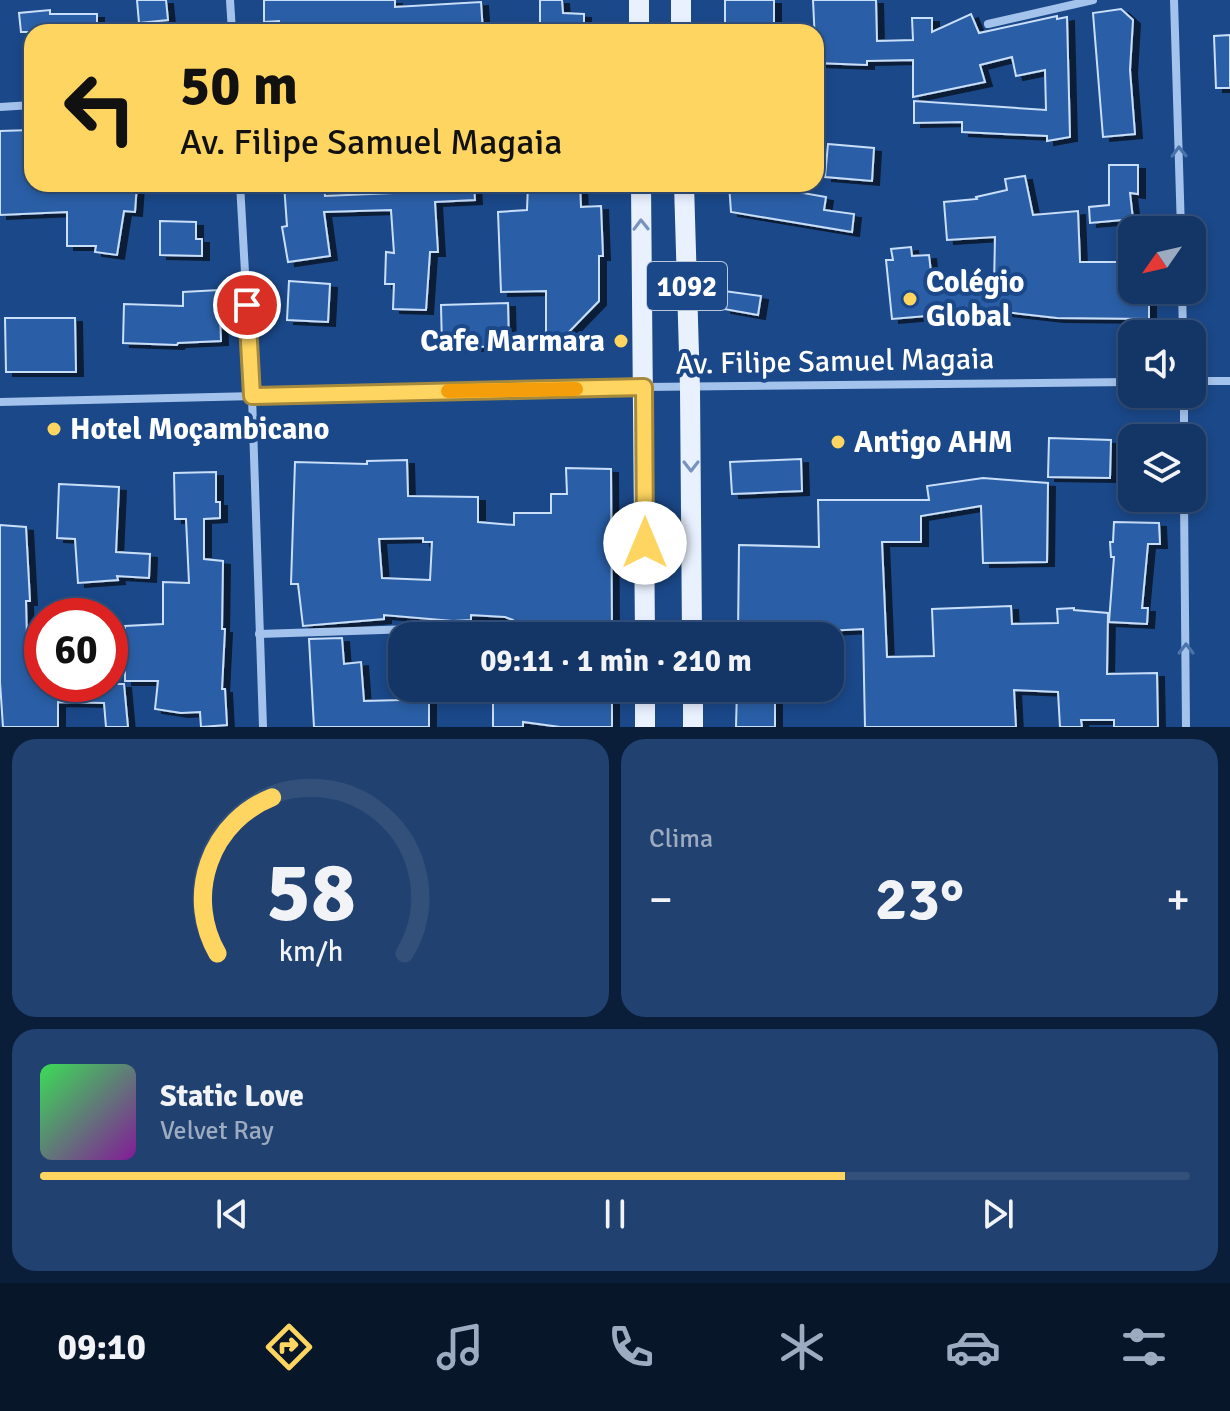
<!DOCTYPE html>
<html lang="pt">
<head>
<meta charset="utf-8">
<style>
	body { margin:0; font-family:Signika,sans-serif; background:#214170; color:#f1f3f6; height:100vh; display:flex; flex-direction:column; font-size:30px; white-space:nowrap }
	* { box-sizing:border-box; margin:0 }
	p { font-size:26px; color:#9dabc0 }
	.icon { flex:none; width:44px; height:44px; fill:none; stroke:currentColor; stroke-width:2; stroke-linecap:round; stroke-linejoin:round }
	.map { position:relative; height:727px; overflow:hidden }
	.details { display:flex; flex-direction:column; gap:12px; padding:12px; background:#0b1e39; flex:1 }
	.details>* { flex:none }
	.top-card { position:absolute; left:24px; top:24px; width:800px; height:168px; border-radius:24px; box-shadow:0 4px 12px #0003,0 0 0 2px #33507b; background:#fed560; color:#111; overflow:hidden }
	.needle { width:52px; rotate:236deg }
	.tools { position:absolute; left:1118px; top:216px; display:grid; gap:16px }
	.tools a { display:grid; place-items:center; width:88px; height:88px; border-radius:16px; background:#143667; box-shadow:0 4px 12px #0003,0 0 0 2px #33507b; font-size:40px }
	.speed { position:absolute; left:24px; top:598px; display:flex; gap:16px; font-size:40px; font-weight:700; text-align:center }
	.speed>* { display:grid; place-content:center; width:104px; height:104px; border-radius:50%; background:#143667; box-shadow:0 4px 12px #0003,0 0 0 2px #33507b; line-height:1 }
	.speed .limit { border:12px solid #d22; background:#fff; color:#111 }
	.pin { position:absolute; display:grid; place-items:center; width:68px; height:68px; color:#fff; margin:-34px; border:4px solid #fff; border-radius:50%; box-shadow:0 2px 8px #0007 }
	.me { position:absolute; width:88px; margin:-44px; rotate:0deg; stroke-linejoin:round; filter:drop-shadow(0 0 6px #0008) }
	.turn { display:flex; align-items:center; gap:28px; height:168px; padding:0 24px; font-size:36px }
	.turn .icon { width:104px; height:104px; stroke-width:2.5 }
	.turn b { display:block; font-size:56px; line-height:68px }
	.big { font-size:60px; font-weight:700; line-height:1.1 }
	.details .widget { flex:1; display:flex; flex-direction:column; justify-content:center; gap:12px; min-width:0; padding:0 28px; border-radius:24px; background:#214170 }
	.details .dial { align-items:center; gap:0 }
	.dial svg { height:208px; overflow:visible; fill:none; stroke:#33507b; stroke-width:7; stroke-linecap:round; text-anchor:middle }
	.dial text { fill:#f1f3f6; stroke:none }
	.song { display:flex; align-items:center; gap:24px }
	.cover { width:96px; height:96px; border-radius:12px; background:linear-gradient(135deg,hsl(130 70% 55%),hsl(290 70% 35%)) }
	.played { height:8px; border-radius:4px; background:linear-gradient(90deg,#fed560 70%,#33507b 70%) }
	.keys { display:flex; justify-content:space-around; direction:ltr }
	.heat { display:flex; justify-content:space-between; align-items:center; font-size:44px; direction:ltr }
	.details .tiles { flex:1; display:grid; gap:12px; grid-template-columns:1fr 1fr }
	.widget:last-child { grid-column:span 2 }
	.trip { position:absolute; left:388px; top:622px; width:456px; height:80px; border-radius:24px; background:#143667; box-shadow:0 4px 12px #0003,0 0 0 2px #33507b; font-weight:700; line-height:80px; text-align:center }
	.tab-bar { display:flex; height:128px; justify-content:space-around; align-items:center; background:#081629; color:#9dabc0 }
	.tab-bar .icon { width:56px; height:56px }
	.tab-bar .selected { color:#fed560 }
	.tab-bar b { font-size:36px; color:#f1f3f6 }
	.map>svg:first-child { display:block }
	.building { fill:#295ea7; stroke:#c9def9; stroke-width:2; fill-rule:evenodd; filter:url(#shadow) }
	.lines { fill:none; stroke-linecap:round; stroke-linejoin:round }
	.minor { stroke:#a4c3ec; stroke-width:8 }
	.primary { stroke:#e9f1ff; stroke-width:20 }
	.oneway { stroke:#4b73ac }
	.oneway2 { stroke:#7894be }
	.route-casing { stroke:#a58a3e; stroke-width:20 }
	.route { stroke:#fed560; stroke-width:14 }
	.slow { stroke:#f59e0b; stroke-width:14 }
	.poi-dot { fill:#fed560; stroke:#1b4889; stroke-width:3 }
	.labels { text-anchor:middle; stroke-width:8; stroke-linejoin:round; paint-order:stroke }
	.shield { fill:#1b4889; stroke:#bbc8dc; stroke-width:2 }
	.shield-label { font-size:28px; font-weight:bold; fill:#fff }
	.poi-label { font-size:30px; font-weight:bold; fill:#fff; stroke:#1b4889; text-anchor:start }
	.street-label { font-size:30px; fill:#fff; stroke:#1b4889 }
</style>
</head>
<body>
<div class="map">
<svg width="1230" height="727" viewBox="0 0 1230 727">
	<defs>
		<filter id="shadow"><feDropShadow dx="7" dy="4" stdDeviation="0" flood-color="#0009"/></filter>
	</defs>
	<rect width="100%" height="100%" fill="#1b4889"/>
	<g class="building">
		<path d="M137,0H166L168,20L139,23Z"/>
		<path d="M264,0H395V7L481,2L483,32H279V21L264,22Z"/>
		<path d="M540,0H562L563,13L584,14V32H540Z"/>
		<rect x="725" y="0" width="49" height="32"/>
		<path d="M813,0H876L877,41L913,40L912,18H932V32L971,14L979,33L1057,16V19L1067,17L1070,137L1047,141V136L962,132V122L914,123V101L1046,110L1045,70L1016,76L1012,57L980,65L985,82L913,97V60L867,61V65L816,63Z"/>
		<path d="M1121,9L1133,20L1130,70L1135,134L1103,137L1093,13Z"/>
		<path d="M50,10V14H97V32H21L19,13Z"/>
		<path d="M1230,35V88H1216L1214,36Z"/>
		<path d="M32,130V184H63V187L137,184L135,212L124,211L117,255L95,252L96,246H67V212L0,215V131Z"/>
		<path d="M828,144L874,148L872,181L825,177Z"/>
		<path d="M1109,165H1138V194L1130,193L1133,219L1090,223L1089,207L1109,205Z"/>
		<path d="M1025,176L1033,215L1078,211L1080,262H1132V290H1149V319L1057,318L986,310L985,318L950,314L892,319L886,260H893L891,249L911,247L912,256L929,255L932,281L994,287L995,237L947,240L944,202L977,199L976,197L1007,190L1005,179Z"/>
		<path d="M284,184H324L325,196L393,193L392,184H474L475,200L435,202L438,252H430L426,310L393,309L394,284H385L386,252L394,253L391,210L324,212L330,256L288,262L282,227L287,226Z"/>
		<path d="M528,184H580L581,207L601,206L603,256H599V301L565,336H546V291L501,292L498,212L527,210Z"/>
		<path d="M729,184H780V189L826,197L824,210L854,214L852,232L731,212Z"/>
		<path d="M160,221L196,222V239H202V256L160,255Z"/>
		<path d="M289,281L330,284L328,322L287,320Z"/>
		<path d="M219,290L221,341L178,343L177,345L123,343L124,304L183,306V292Z"/>
		<path d="M724,291L761,296L758,315L724,309Z"/>
		<path d="M508,303L509,346L442,348L441,305Z"/>
		<path d="M5,318H75L76,372H6Z"/>
		<path d="M1049,438L1111,440L1110,478L1048,477Z"/>
		<path d="M801,459L802,491L732,494L730,462Z"/>
		<path d="M407,460L408,496L478,497V522L514,525V513H551V494H567L566,468L611,469L612,636L513,635V620L505,617L471,615V620L453,621L384,615V619L303,626L298,584H291L295,462L367,464V461ZM423,538V542H432L430,580L382,578L379,539Z"/>
		<path d="M216,472V502H220V518L204,519V559L223,561L222,629H225L222,689H225L227,725L201,727L200,712L181,713L155,709L158,681H125V626L163,624V582L189,583L186,519H175L174,473Z"/>
		<path d="M983,478L1048,483L1047,562L983,563L981,506L921,516V542H882L887,657L934,656L932,609L1011,606L1012,624L1058,623L1057,609L1074,608V610L1108,613L1107,674L1157,673L1158,727H1114V720H1081L1082,727H1060L1058,692L1014,690L1016,727H865L863,629L789,633V636H738L739,545L819,547L818,500H929L927,486Z"/>
		<path d="M59,484L119,487L116,552L150,554L149,578L117,576L118,580L78,583L75,539L57,538Z"/>
		<path d="M1114,522L1159,523L1160,544H1148L1142,608H1148L1147,624L1109,622L1114,557H1111L1110,542H1113Z"/>
		<path d="M0,525L26,527L30,601H26L27,640H42V684H124L128,727H106L104,703L58,702V727H3L0,682Z"/>
		<path d="M342,638L344,664L361,662L364,701L401,700V692H429V727H314L309,639Z"/>
		<path d="M493,688H612V727H560L523,722V727H493Z"/>
		<path d="M737,688H775V727H736Z"/>
	</g>
	<g class="lines">
		<g class="minor">
			<path d="M230,0L232,32"/>
			<path d="M1174,0L1181,230"/>
			<path d="M988,24L1093,0"/>
			<path d="M0,107L32,105"/>
			<path d="M240,184L252,396L263,727"/>
			<path d="M1182,290L1183,334"/>
			<path d="M1192,381H1230"/>
			<path d="M1184,394V438"/>
			<path d="M0,402L644,387L1132,382"/>
			<path d="M1184,498L1186,727"/>
			<path d="M259,634L505,626"/>
		</g>
		<g class="primary">
			<path d="M639,0V32"/>
			<path d="M681,0V32"/>
			<path d="M641,184L645,636"/>
			<path d="M684,184L690,388L692,636"/>
			<path d="M645,688V727"/>
			<path d="M693,688V727"/>
		</g>
	</g>
	<defs><path id="oneway-chevron" d="M-2-3.5L2.5 0L-2 3.5" fill="none" stroke-width="1.6" stroke-linecap="round" stroke-linejoin="round" transform="scale(2)"/></defs>
	<g class="oneway">
		<use href="#oneway-chevron" transform="translate(1179 152) rotate(-91)"/>
		<use href="#oneway-chevron" transform="translate(1186 649) rotate(-90)"/>
	</g>
	<g class="oneway2">
		<use href="#oneway-chevron" transform="translate(641 225) rotate(-91)"/>
		<use href="#oneway-chevron" transform="translate(691 466) rotate(90)"/>
	</g>
	<g class="lines">
		<defs>
			<path id="route" d="M247,305L252,396L644,387L645,543"/>
		</defs>
		<use href="#route" class="route-casing"/>
		<use href="#route" class="route"/>
		<path class="slow" d="M448,391L576,389"/>
	</g>
	<g class="poi-dot">
		<circle cx="910" cy="299" r="8"/>
		<circle cx="621" cy="341" r="8"/>
		<circle cx="54" cy="429" r="8"/>
		<circle cx="838" cy="442" r="8"/>
	</g>
	<g class="labels">
		<rect class="shield" x="647" y="262" width="80" height="48" rx="6"/>
		<g class="shield-label">
			<text x="687" y="296">1092</text>
		</g>
		<g class="poi-label">
			<text x="926" y="292">Colégio<tspan x="926" dy="34">Global</tspan></text>
			<text x="605" y="351" text-anchor="end">Cafe Marmara</text>
			<text x="70" y="439">Hotel Moçambicano</text>
			<text x="854" y="452">Antigo AHM</text>
		</g>
		<g class="street-label">
			<text transform="translate(835 361) rotate(-1)" y="10">Av. Filipe Samuel Magaia</text>
		</g>
	</g>
</svg>
<div class="tools">
<a><svg class="needle" viewBox="-14 -14 28 28"><path d="M0-13l5 13h-10z" fill="#e53935"/><path d="M0 13l5-13h-10z" fill="#9dabc0"/></svg></a>
<a><svg class="icon" aria-label="sound" viewBox="0 0 24 24"><path d="M4 9h4l5-4v14l-5-4H4zM17 9q2 3 0 6"/></svg></a>
<a><svg class="icon" aria-label="layers" viewBox="0 0 24 24"><path d="M12 4l9 5-9 5-9-5zM3 14l9 5 9-5"/></svg></a>
</div>
<div class="speed"><div class="limit">60</div></div>
<div class="pin" style="left:247px;top:305px;background:#d93025"><svg class="icon" aria-label="arrive" viewBox="0 0 24 24"><path d="M6 21V4h12l-3 4 3 4H6"/></svg></div>
<svg class="me" style="left:645px;top:543px" viewBox="-20 -20 40 40"><circle r="19" fill="#fff"/><path d="M0-13L10 11 0 6-10 11z" fill="#fed560"/></svg>
<div class="trip">09:11 · 1 min · 210 m</div>
<div class="top-card">
<div class="turn"><svg class="icon" aria-label="left" viewBox="0 0 24 24"><path d="M17 20v-9H6M10 6l-5 5 5 5"/></svg><div><b>50 m</b>Av. Filipe Samuel Magaia</div></div>
</div>
</div>
<section class="details">
<div class="tiles">
<div class="widget dial"><svg viewBox="0 0 100 80">
<path d="M14 69A42 42 0 1 1 86 69"/>
<path d="M14 69A42 42 0 0 1 35 9" stroke="#fed560"/>
<text x="50" y="56" font-size="32" font-weight="700">58</text>
<text x="50" y="72" font-size="11">km/h</text>
</svg></div>
<div class="widget"><p>Clima</p>
<div class="heat"><a>−</a><b class="big">23°</b><a>+</a></div>
</div>
<div class="widget">
<div class="song"><i class="cover"></i><div><b>Static Love</b><p>Velvet Ray</p></div></div>
<div class="played"></div>
<div class="keys"><svg class="icon" aria-label="previous" viewBox="0 0 24 24"><path d="M18 5L8 12l10 7zM5 5v14"/></svg><svg class="icon" aria-label="pause" viewBox="0 0 24 24"><path d="M8 5v14M16 5v14"/></svg><svg class="icon" aria-label="next" viewBox="0 0 24 24"><path d="M6 5l10 7-10 7zM19 5v14"/></svg></div>
</div>
</div>
</section>
<nav class="tab-bar">
<b>09:10</b>
<svg class="icon selected" aria-label="directions" viewBox="0 0 24 24"><path d="M12 3l9 9-9 9-9-9zM9 14v-3h6M13 9l2 2-2 2"/></svg>
<svg class="icon" aria-label="music" viewBox="0 0 24 24"><path d="M9 18V5l10-2v13"/><circle cx="6" cy="18" r="3"/><circle cx="16" cy="16" r="3"/></svg>
<svg class="icon" aria-label="phone" viewBox="0 0 24 24"><path d="M5 4h4l2 5-3 2q2 4 5 5l2-3 5 2v4C11 20 4 13 5 4z"/></svg>
<svg class="icon" aria-label="climate" viewBox="0 0 24 24"><path d="M12 3v18M4 7l16 10M4 17L20 7"/></svg>
<svg class="icon" aria-label="car" viewBox="0 0 24 24"><path d="M5 17H2v-5l4-1 3-4h7l3 4 3 1v5h-3M9 17h6M6 11h13"/><circle cx="7" cy="17" r="2"/><circle cx="17" cy="17" r="2"/></svg>
<svg class="icon" aria-label="filters" viewBox="0 0 24 24"><path d="M4 7h16M4 17h16"/><circle cx="9" cy="7" r="2"/><circle cx="15" cy="17" r="2"/></svg>
</nav>
</body>
</html>
